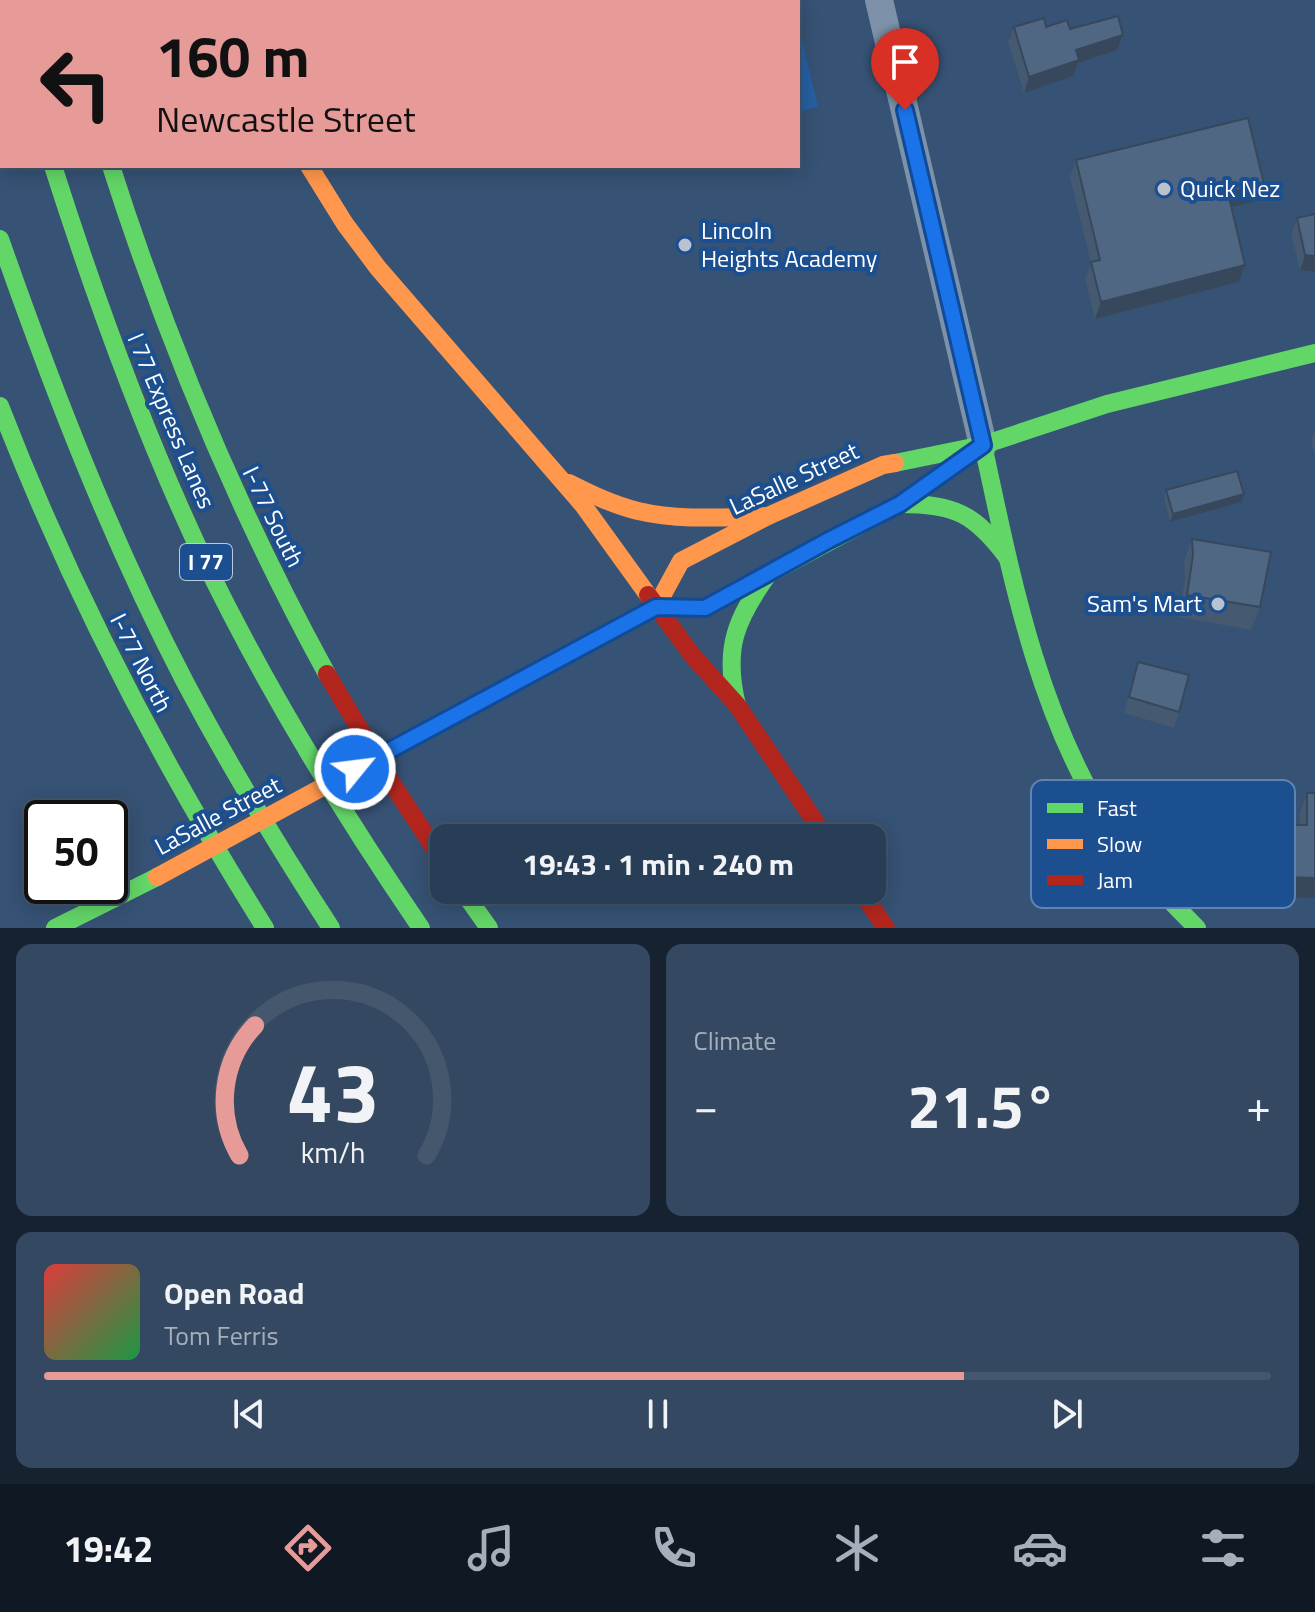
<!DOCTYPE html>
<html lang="en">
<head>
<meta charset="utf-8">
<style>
	body { margin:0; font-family:"Titillium Web",sans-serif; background:#344961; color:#f1f3f6; height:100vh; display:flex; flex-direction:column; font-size:30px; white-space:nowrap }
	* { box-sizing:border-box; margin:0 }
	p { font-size:26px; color:#a5aeba }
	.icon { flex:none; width:44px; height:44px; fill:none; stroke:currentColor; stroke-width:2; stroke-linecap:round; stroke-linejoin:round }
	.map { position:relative; height:928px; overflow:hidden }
	.details { display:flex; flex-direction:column; gap:16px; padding:16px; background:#162230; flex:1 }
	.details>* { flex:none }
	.hud { position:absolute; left:0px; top:0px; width:800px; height:168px; box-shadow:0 4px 20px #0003,0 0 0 2px #44576d; background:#e69b98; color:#111; overflow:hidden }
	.speed { position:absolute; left:24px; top:800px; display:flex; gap:16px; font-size:40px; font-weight:700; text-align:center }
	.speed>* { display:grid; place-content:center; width:104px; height:104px; border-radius:50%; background:#283e57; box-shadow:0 4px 20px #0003,0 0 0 2px #44576d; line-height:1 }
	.speed .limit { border:4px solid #111; border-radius:12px; background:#fff; color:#111 }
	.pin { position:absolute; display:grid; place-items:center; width:68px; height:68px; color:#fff; margin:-82px -34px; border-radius:50% 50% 50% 0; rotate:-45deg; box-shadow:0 0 8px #0007 }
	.pin .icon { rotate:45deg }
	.me { position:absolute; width:88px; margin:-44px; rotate:61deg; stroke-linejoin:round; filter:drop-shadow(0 0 6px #0008) }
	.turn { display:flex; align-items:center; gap:28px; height:168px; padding:0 24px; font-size:36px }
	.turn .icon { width:104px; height:104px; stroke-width:2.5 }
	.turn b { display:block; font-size:56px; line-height:68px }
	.big { font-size:60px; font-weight:700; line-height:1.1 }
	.details .card { flex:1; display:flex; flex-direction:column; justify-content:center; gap:12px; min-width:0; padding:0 28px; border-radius:16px; background:#344961 }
	.details .dial { align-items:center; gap:0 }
	.dial svg { height:208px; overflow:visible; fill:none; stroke:#44576d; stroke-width:7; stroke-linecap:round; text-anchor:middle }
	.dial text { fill:#f1f3f6; stroke:none }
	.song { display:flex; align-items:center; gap:24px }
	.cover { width:96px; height:96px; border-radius:12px; background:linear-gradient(135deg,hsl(0 70% 55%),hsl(140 70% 35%)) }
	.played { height:8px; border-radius:4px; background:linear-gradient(90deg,#e69b98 75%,#44576d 75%) }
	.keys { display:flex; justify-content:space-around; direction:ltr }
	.heat { display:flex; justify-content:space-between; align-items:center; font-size:44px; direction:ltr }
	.details .tiles { flex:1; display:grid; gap:16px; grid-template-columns:1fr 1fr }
	.card:last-child { grid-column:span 2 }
	.trip { position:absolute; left:430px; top:824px; width:456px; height:80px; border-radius:16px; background:#283e57; box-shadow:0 4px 20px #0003,0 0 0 2px #44576d; font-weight:700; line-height:80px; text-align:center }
	.tab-bar { display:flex; height:128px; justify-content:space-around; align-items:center; background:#101923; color:#a5aeba }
	.tab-bar .icon { width:56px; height:56px }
	.tab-bar .selected { color:#e69b98 }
	.tab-bar b { font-size:36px; color:#f1f3f6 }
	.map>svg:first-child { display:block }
	.green { fill:#265fa1 }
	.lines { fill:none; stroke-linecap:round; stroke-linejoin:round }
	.street { stroke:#7d92a8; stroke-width:28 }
	.fast { stroke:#63d668; stroke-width:18 }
	.slow { stroke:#ff974d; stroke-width:18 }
	.jam { stroke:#b3261e; stroke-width:18 }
	.slow-bridge { stroke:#ff974d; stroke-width:18 }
	.wall { fill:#455971 }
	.shaded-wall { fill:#38485c }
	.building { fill:#506783; stroke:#38485c; stroke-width:2 }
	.route-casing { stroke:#114b97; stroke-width:20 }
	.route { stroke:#1a73e8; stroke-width:14 }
	.poi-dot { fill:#b9c2ce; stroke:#1b4f8f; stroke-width:3 }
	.labels { text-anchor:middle; stroke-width:8; stroke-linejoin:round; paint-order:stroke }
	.shield { fill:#1b4f8f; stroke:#bbcadd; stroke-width:2 }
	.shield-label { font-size:22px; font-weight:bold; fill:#fff }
	.poi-label { font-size:24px; fill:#fff; stroke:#1b4f8f; text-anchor:start }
	.street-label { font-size:24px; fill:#fff; stroke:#1b4f8f }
	.key { fill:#1b4f8f; stroke:#5f84b1; stroke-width:2 }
	.key-label { font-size:22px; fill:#fff }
</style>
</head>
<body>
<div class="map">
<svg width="1315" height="928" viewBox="0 0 1315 928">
	<rect width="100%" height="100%" fill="#365274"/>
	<path class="green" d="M802,40L818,107L798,112V41Z"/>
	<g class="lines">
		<path class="street" d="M879,0L983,445"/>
		<g class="fast">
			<path d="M10,0V2"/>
			<path d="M66,0L67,2"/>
			<path d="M53,166C96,301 144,434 205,562C267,690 341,811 421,928"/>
			<path d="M111,166C168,344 237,510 327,674"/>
			<path d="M0,239C53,390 111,540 185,682C230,767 279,848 331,928"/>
			<path d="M0,406C71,590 160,761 265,928"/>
			<path d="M983,445C1011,574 1037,713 1110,826C1135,864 1165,896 1197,928"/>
			<path d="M895,463L983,445L1107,404L1315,353"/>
			<path d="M900,504C954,504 974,513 1007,557"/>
			<path d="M737,705C723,648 736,619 769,573"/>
			<path d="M435,726L656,607L705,608L900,504L970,454"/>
			<path d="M462,890L489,928"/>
			<path d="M55,928L157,877"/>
		</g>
		<g class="slow">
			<path d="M309,166L345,224L378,268L583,505L648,595"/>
			<path d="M569,483C591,494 613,505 638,511C680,521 725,517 768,516"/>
			<path d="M656,607L681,561L768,516L883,465L895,463"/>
		</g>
		<g class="jam">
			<path d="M221,0V2"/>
			<path d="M648,595L692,655L737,705L826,838"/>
			<path d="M327,674L391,782L444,863"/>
			<path d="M860,890L886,928"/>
		</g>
		<path class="slow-bridge" d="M157,877L435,726"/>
	</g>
	<g class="wall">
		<path d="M483,0H545V2H484Z"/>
		<path d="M1014,27H1046L1123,35L1117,50L1078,63L1073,76L1024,93L1008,42Z"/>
		<path d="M1076,160L1257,201L1231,208L1245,265L1239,282L1095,319L1085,279L1091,264L1070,177Z"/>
		<path d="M1315,214V272H1314L1300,270L1291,234L1297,218Z"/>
		<path d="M1315,430V456L1311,441Z"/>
		<path d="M1166,490L1244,494L1241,502L1170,522L1164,498Z"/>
		<path d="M1192,539L1260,607L1251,630L1179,617L1185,578L1184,561Z"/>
		<path d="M1138,662L1179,712L1174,728L1124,713L1133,677Z"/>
		<path d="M1215,785L1248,820L1256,844L1251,859L1206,858L1209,801Z"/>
		<path d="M1315,792V898L1277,897L1276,892H1271L1268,845L1275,825H1300V813L1307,793H1315Z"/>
	</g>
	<g class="shaded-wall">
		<path d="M454,0H483L474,2H453Z"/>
		<path d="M1123,35L1117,50L1078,63L1073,76L1024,93L1029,77L1076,50Z"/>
		<path d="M1264,184L1257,201L1221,210L1228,193Z"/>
		<path d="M1305,255L1315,256V272L1300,270Z"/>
		<path d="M1245,265L1239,282L1095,319L1101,302Z"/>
		<path d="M1244,494L1241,502L1170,522L1173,514Z"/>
		<path d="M1211,843L1256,844L1251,859L1206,858Z"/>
		<path d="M1278,872H1284L1276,892H1271Z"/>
		<path d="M1284,877L1315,878V898L1277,897Z"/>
	</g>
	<g class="building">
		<rect x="501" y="0" width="44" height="2"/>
		<path d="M1118,16L1123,35L1076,50L1079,60L1029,77L1014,27L1044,18L1046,27L1067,20L1070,29Z"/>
		<path d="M1248,118L1264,184L1228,193L1245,265L1101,302L1091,262L1100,260L1076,160Z"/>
		<path d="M1315,214V256L1305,255L1297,218Z"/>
		<path d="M1237,471L1244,494L1173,514L1166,490Z"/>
		<path d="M1192,539L1271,552L1260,607L1187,595L1193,555Z"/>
		<path d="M1138,662L1189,675L1179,712L1129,697Z"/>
		<path d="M1307,793H1315V878L1284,877V872H1278L1275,825H1307Z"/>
	</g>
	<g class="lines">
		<defs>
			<path id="route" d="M355,769L656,607L705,608L829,540L900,504L983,445L905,110"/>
		</defs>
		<use href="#route" class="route-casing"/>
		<use href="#route" class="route"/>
	</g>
	<g class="poi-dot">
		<circle cx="1164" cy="189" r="8"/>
		<circle cx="685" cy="245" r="8"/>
		<circle cx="1218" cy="604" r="8"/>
	</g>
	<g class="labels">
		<rect class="shield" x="180" y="544" width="52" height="36" rx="6"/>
		<g class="shield-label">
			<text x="206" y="570">I 77</text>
		</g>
		<g class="poi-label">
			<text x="1180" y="197">Quick Nez</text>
			<text x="701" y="239">Lincoln<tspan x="701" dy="28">Heights Academy</tspan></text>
			<text x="1202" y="612" text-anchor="end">Sam's Mart</text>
		</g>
		<g class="street-label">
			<text transform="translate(171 421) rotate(67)" y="8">I 77 Express Lanes</text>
			<text transform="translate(794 479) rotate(-25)" y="8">LaSalle Street</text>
			<text transform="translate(273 517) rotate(64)" y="8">I-77 South</text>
			<text transform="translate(141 663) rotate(63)" y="8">I-77 North</text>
			<text transform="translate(218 816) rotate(-28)" y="8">LaSalle Street</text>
		</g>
	</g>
	<rect x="1031" y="780" width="264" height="128" rx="12" class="key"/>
	<rect x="1047" y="803" width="36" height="10" fill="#63d668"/>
	<rect x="1047" y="839" width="36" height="10" fill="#ff974d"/>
	<rect x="1047" y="875" width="36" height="10" fill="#b3261e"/>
	<g class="key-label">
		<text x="1097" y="816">Fast</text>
		<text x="1097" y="852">Slow</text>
		<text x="1097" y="888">Jam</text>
	</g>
</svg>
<div class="speed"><div class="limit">50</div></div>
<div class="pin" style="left:905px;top:110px;background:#d93025"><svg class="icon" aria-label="arrive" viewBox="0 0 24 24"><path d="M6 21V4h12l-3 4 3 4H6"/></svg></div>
<svg class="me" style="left:355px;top:769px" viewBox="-20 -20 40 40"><circle r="17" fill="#1a73e8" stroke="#fff" stroke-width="3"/><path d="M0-11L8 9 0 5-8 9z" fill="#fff"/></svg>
<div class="trip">19:43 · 1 min · 240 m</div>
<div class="hud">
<div class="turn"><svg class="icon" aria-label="left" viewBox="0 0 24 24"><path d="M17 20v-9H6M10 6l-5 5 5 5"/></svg><div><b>160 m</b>Newcastle Street</div></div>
</div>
</div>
<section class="details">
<div class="tiles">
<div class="card dial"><svg viewBox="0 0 100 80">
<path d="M14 69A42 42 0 1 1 86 69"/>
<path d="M14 69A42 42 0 0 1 20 19" stroke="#e69b98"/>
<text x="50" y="56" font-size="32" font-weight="700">43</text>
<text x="50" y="72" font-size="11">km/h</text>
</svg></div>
<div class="card"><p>Climate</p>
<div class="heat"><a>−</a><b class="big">21.5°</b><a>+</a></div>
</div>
<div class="card">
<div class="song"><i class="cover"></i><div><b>Open Road</b><p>Tom Ferris</p></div></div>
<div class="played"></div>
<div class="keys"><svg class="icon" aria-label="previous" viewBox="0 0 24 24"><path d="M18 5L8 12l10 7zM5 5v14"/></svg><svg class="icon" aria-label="pause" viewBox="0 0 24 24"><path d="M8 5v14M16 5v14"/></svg><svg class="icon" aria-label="next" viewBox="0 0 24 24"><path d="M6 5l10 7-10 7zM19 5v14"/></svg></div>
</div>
</div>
</section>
<nav class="tab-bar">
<b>19:42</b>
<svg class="icon selected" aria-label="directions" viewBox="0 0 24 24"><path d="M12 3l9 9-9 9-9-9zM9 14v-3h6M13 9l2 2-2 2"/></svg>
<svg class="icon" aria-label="music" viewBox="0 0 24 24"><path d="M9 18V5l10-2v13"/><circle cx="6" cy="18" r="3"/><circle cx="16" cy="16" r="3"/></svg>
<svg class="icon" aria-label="phone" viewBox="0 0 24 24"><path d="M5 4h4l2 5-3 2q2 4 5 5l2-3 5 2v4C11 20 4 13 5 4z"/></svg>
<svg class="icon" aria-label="climate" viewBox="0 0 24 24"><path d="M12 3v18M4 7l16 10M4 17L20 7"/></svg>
<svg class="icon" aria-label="car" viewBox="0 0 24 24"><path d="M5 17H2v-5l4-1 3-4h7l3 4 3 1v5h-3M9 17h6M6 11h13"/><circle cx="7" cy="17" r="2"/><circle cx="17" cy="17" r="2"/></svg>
<svg class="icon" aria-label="filters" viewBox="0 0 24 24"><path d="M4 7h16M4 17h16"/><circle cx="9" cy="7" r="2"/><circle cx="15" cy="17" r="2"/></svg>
</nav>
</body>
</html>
